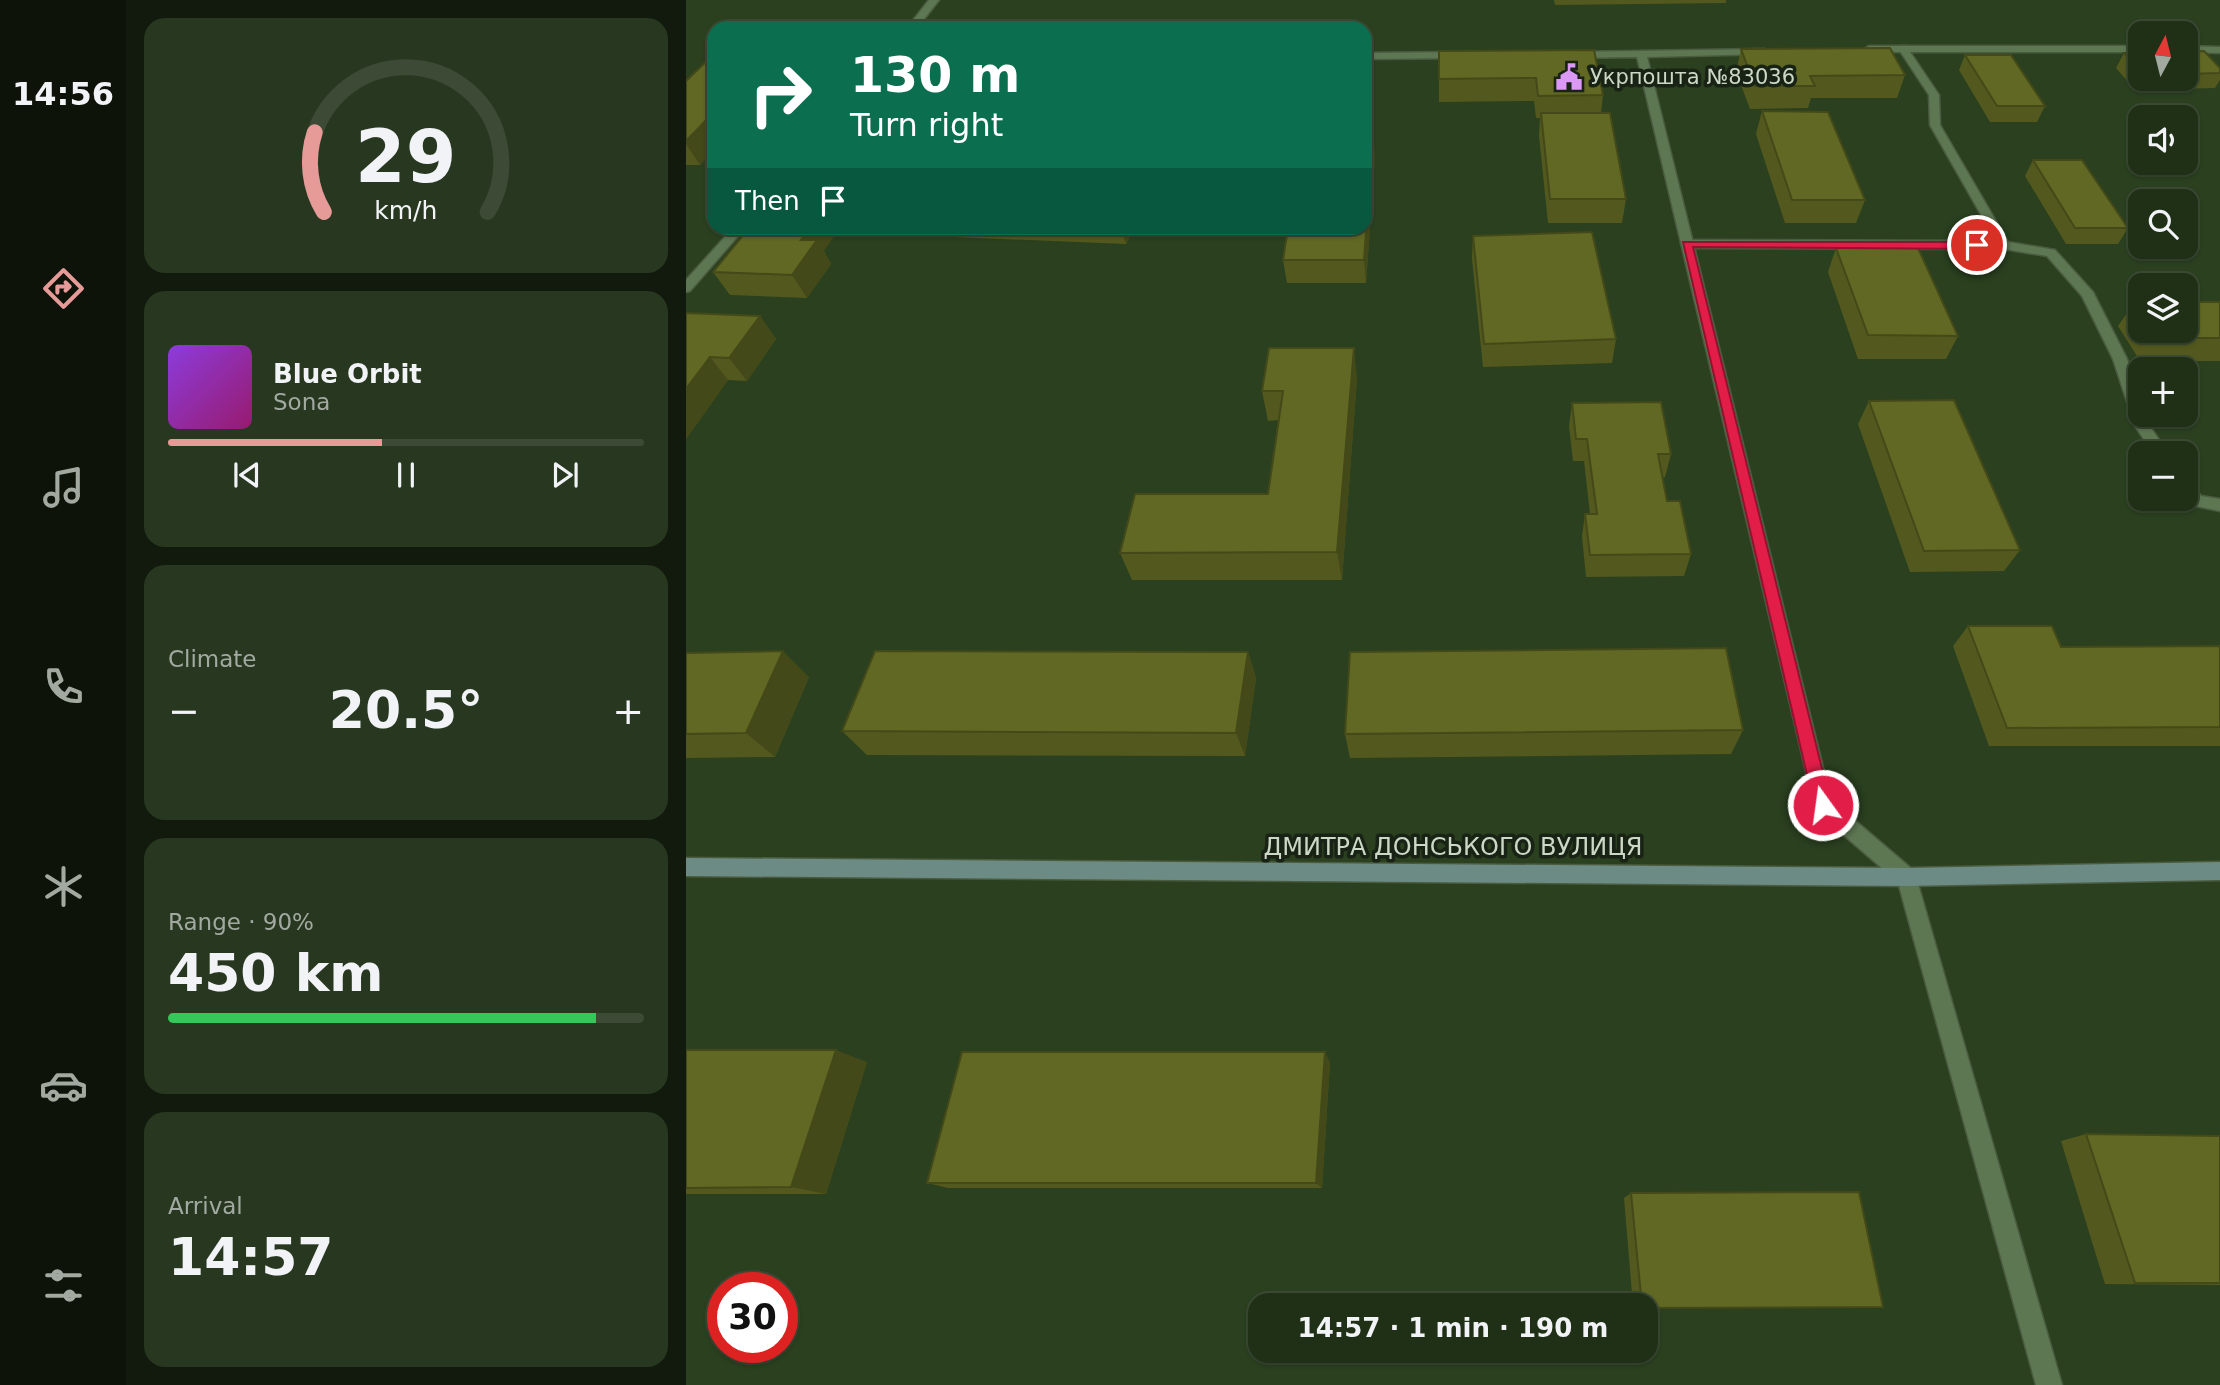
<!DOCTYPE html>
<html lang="en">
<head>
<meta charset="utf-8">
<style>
	body { margin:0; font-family:"DejaVu Sans",sans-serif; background:#283820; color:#f1f3f6; height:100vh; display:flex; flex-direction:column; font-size:26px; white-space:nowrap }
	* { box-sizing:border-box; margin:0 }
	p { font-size:23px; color:#a2a9a1 }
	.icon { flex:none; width:38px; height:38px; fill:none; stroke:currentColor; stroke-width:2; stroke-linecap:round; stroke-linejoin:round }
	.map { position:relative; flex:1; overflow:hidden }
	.details { display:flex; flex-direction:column; gap:18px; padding:18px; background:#121a0d; width:560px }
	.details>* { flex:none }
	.banner { position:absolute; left:21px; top:21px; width:665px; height:214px; border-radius:21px; box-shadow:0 2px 5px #0004,0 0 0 2px #3d4b36; background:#0b6e4f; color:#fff; overflow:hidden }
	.needle { width:46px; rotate:7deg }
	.controls { position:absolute; left:1442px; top:21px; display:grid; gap:14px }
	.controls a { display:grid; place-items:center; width:70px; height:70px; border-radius:14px; background:#203017; box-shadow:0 2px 5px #0004,0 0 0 2px #3d4b36; font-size:35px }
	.speed { position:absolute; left:21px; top:1272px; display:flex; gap:14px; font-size:35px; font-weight:700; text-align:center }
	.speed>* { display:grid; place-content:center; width:91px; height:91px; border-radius:50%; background:#203017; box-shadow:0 2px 5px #0004,0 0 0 2px #3d4b36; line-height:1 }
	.speed .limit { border:10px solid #d22; background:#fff; color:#111 }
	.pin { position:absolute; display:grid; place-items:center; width:60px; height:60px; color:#fff; margin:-30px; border:4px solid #fff; border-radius:50%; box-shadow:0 2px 7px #0007 }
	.me { position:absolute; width:77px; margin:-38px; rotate:346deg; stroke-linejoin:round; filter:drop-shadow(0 0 5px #0008) }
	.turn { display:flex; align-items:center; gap:24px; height:147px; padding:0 28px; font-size:32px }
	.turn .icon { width:91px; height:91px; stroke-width:2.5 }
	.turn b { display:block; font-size:49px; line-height:60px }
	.then { display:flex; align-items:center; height:66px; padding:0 28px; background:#0003; gap:14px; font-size:26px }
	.big { font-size:52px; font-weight:800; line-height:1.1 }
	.details .card { flex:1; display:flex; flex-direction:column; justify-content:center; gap:10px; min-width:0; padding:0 24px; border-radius:21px; background:#283820 }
	.details .dial { align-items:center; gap:0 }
	.dial svg { height:182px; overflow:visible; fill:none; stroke:#3d4b36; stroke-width:7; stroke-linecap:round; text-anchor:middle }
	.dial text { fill:#f1f3f6; stroke:none }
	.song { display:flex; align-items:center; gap:21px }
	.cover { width:84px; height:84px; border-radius:10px; background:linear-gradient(135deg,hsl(270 70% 55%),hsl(320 70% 35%)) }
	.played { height:7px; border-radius:4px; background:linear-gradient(90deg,#e69b98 45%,#3d4b36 45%) }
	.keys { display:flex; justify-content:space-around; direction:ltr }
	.heat { display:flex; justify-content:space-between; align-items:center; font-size:38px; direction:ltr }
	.charge { height:10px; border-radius:5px; background:linear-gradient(90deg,#34c759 90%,#3d4b36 0) }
	.trip { position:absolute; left:562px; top:1293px; width:410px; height:70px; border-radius:21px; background:#203017; box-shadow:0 2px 5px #0004,0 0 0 2px #3d4b36; font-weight:800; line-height:70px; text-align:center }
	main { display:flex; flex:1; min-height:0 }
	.tab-bar { display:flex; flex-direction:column; width:126px; justify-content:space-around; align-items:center; background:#0d1309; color:#a2a9a1 }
	.tab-bar .icon { width:49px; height:49px }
	.tab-bar .active { color:#e69b98 }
	.tab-bar b { font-size:32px; color:#f1f3f6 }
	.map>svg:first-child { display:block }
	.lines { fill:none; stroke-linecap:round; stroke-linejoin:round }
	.lane-casing { stroke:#4a5b3f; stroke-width:3 }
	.street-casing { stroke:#4a5b3f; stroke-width:3 }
	.secondary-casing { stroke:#4a5b3f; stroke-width:3 }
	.lane { fill:#5e7753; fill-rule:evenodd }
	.street { fill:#5e7753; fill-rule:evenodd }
	.secondary { fill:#6c8b84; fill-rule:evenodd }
	.wall { fill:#53591e }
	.shaded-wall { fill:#434918 }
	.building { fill:#606823; stroke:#434918; stroke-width:2 }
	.route { fill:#e11d48; stroke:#92132f; stroke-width:2 }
	.labels { text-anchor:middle; stroke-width:7; stroke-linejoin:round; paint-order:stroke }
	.far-poi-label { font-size:21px; fill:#cbd8c5; stroke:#192315; text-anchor:start }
	.street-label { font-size:24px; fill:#cbd8c5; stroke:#192315 }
</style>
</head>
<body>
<main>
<nav class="tab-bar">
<b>14:56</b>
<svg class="icon active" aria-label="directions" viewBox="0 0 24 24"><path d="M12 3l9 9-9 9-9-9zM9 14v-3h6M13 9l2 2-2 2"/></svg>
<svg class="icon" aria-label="music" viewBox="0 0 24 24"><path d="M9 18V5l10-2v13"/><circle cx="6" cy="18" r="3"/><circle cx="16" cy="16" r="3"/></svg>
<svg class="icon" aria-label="phone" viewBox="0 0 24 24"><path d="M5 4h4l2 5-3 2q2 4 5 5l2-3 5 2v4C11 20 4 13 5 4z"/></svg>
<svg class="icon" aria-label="climate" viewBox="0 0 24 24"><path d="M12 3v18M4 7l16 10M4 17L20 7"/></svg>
<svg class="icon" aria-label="car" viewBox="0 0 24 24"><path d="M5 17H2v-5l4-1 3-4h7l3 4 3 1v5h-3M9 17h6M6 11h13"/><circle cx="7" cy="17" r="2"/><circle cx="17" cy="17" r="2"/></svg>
<svg class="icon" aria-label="filters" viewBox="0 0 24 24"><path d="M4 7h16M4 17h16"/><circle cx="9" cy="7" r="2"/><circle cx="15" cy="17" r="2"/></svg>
</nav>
<section class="details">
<div class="card dial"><svg viewBox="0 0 100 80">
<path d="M14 69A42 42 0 1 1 86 69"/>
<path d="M14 69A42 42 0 0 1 10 34" stroke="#e69b98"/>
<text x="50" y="56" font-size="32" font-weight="700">29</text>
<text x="50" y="72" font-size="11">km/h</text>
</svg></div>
<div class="card">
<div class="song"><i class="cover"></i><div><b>Blue Orbit</b><p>Sona</p></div></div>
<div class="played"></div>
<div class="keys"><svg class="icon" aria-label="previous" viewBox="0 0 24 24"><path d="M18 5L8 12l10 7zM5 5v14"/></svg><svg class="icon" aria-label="pause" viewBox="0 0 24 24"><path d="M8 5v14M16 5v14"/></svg><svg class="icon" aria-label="next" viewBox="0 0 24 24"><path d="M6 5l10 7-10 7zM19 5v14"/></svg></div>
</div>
<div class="card"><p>Climate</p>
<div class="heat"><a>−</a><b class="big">20.5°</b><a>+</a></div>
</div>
<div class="card"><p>Range · 90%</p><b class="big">450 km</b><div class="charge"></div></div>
<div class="card"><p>Arrival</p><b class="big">14:57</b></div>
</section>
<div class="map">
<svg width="1534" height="1385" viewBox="0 0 1534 1385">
	<rect width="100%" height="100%" fill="#2a401f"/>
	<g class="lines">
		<defs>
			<g id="lane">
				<path d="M1214,46H1220L1253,95L1254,125L1322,242L1369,250L1407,292L1441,359L1454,399V415H1459L1463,425L1482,453H1467L1449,426L1427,359L1396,296L1361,256L1318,249L1001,248L995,244L1001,240L1310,241L1244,125L1243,95L1212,48Z"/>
				<path d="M1500,482L1505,483L1515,496L1534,499V511L1505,505L1500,498Z"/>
			</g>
			<g id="street">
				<path d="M243,0H253L231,28H221Z"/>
				<path d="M1454,46V52H1183L1178,49L1183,46Z"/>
				<path d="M1500,46L1534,47V53L1500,52Z"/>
				<path d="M1078,49L1081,50V54L961,57L1145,800L1227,870L1230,877L1376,1385H1350L1212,882L1130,811L1128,805L951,57L885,58L880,55L885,52Z"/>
				<path d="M679,53L777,52L782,55L777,58L679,59Z"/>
				<path d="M47,228H59L4,291L0,292V280Z"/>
			</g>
			<path id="secondary" d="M0,858L1220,868L1534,862V880L1220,886L0,876Z"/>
		</defs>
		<use href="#lane" class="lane-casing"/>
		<use href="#street" class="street-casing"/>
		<use href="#secondary" class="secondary-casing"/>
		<use href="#lane" class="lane"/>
		<use href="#street" class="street"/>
		<use href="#secondary" class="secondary"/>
	</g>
	<g class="wall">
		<path d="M868,0H1040V3L869,5Z"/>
		<path d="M1055,49L1219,75L1211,98H1125L1122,108L1064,109L1050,72Z"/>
		<path d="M753,51L917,95L915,113L940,199L936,223H862L853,136L854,118H850L848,101L753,102Z"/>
		<path d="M1500,52L1534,68V80L1529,88L1449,90L1430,68L1438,53H1454V79H1500Z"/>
		<path d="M28,54V150L14,165H0V81Z"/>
		<path d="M1279,55L1359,106L1351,122H1304L1273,70Z"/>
		<path d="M1076,111L1179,200L1170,223H1099L1070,134Z"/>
		<path d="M689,157L680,283H601L597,260L679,228Z"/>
		<path d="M1347,160L1442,228L1432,244H1380L1339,176Z"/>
		<path d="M237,228H448L440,244L241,236Z"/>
		<path d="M787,236L930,339L926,363L797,367L786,259Z"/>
		<path d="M1150,248L1272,336L1260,359H1172L1142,272Z"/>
		<path d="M138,251L145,264L121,298L44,295L27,272Z"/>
		<path d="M1534,302V361H1454L1432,326L1448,303H1454V331H1500Z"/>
		<path d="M0,313L74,316L90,339L61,381L42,380L0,439Z"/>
		<path d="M671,378L656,580H446L434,553L582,494L592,420L582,421L576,391Z"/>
		<path d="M1183,401L1334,550L1318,571L1224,572L1172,424Z"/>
		<path d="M886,403L985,454L979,477H976L981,501L1005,554L998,576L900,577L896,536L899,514H904L898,461H887L883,426Z"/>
		<path d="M1282,626L1375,647L1534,646V746H1303L1267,646Z"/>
		<path d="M562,652L570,678L559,756L181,755L156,731Z"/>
		<path d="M0,653L123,677L89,757L0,758Z"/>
		<path d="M1057,730L1045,754L664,758L659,734Z"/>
		<path d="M0,1050L181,1062L140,1194H0Z"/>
		<path d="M644,1062L636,1188H262L241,1183Z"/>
		<path d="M1400,1134L1534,1136V1285L1419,1284L1375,1141Z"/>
		<path d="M945,1193L959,1306H947L938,1198Z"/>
	</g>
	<g class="shaded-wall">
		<path d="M28,112V150L14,165L0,144V141Z"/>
		<path d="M687,134L689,157L680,283L678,260Z"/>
		<path d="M124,228H154L138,251L145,264L121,298L106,275L115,240Z"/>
		<path d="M435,228H448L440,244Z"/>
		<path d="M74,316L90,339L61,381L43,358Z"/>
		<path d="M668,348L671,378L656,580L651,552Z"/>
		<path d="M24,357L42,380L0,439V389Z"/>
		<path d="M97,651L123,677L89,757L60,733Z"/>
		<path d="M562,652L570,678L559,756L550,733Z"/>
		<path d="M150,1050L181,1062L140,1194L105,1187Z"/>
		<path d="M639,1052L644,1062L636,1188L630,1183Z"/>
	</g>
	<g class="building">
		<path d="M1204,48L1219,75L1124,76L1129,86H1069L1055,49Z"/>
		<path d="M908,50L917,95L852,96L850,78L753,79V51Z"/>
		<path d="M1518,51L1534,68V73L1500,74V52Z"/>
		<path d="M1438,53H1454V71Z"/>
		<path d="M28,54V112L0,141V81Z"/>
		<path d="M1279,55H1325L1359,106H1311Z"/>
		<path d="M1076,111L1142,112L1179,200H1106Z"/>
		<path d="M855,113H924L940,199H864Z"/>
		<path d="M679,134H687L678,260H597L602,228H679Z"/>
		<path d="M1347,160H1396L1442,228H1389Z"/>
		<path d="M63,228H124L115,240H131L106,275L27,272Z"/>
		<path d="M906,232L930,339L798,344L787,236Z"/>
		<path d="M1150,248H1232L1272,336L1182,335Z"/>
		<path d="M1500,302H1534V338H1470L1466,331H1500Z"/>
		<path d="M1448,303H1454V313Z"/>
		<path d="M0,313L74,316L43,358L24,357L0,389Z"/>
		<path d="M583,348H668L651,552L434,553L449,494H582L597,391H576Z"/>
		<path d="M1268,400L1334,550L1238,551L1183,401Z"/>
		<path d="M975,402L985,454H972L981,501H994L1005,554L904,555L899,514H911L901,439H890L886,403Z"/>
		<path d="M1282,626H1366L1375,647L1534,646V727L1321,728Z"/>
		<path d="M1040,648L1057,730L659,734L664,652Z"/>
		<path d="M97,651L60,733L0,734V653Z"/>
		<path d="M189,651L562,652L550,733L156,731Z"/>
		<path d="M0,1050H150L105,1187L0,1188Z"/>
		<path d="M276,1052H639L630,1183H241Z"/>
		<path d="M1400,1134L1534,1136V1283H1449Z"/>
		<path d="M1173,1192L1197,1307L959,1308V1306H956L945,1193Z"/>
	</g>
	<path class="route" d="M997,242H1291L1297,245L1291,249L1007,247L1145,805L1137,813L1128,805Z"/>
	<defs>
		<symbol id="civic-bare" viewBox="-9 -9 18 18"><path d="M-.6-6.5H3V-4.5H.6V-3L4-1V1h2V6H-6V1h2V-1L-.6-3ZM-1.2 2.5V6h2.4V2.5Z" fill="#db99f5" stroke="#192315" stroke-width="2.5" paint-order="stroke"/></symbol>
	</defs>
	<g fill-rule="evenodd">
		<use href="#civic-bare" x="864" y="58" width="38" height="38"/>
	</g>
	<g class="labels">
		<g class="far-poi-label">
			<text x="904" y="84">Укрпошта №83036</text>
		</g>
		<g class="street-label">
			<text x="767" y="855">ДМИТРА ДОНСЬКОГО ВУЛИЦЯ</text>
		</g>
	</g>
</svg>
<div class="controls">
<a><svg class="needle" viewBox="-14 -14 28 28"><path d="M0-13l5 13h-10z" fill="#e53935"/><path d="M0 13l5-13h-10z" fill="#a2a9a1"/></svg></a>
<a><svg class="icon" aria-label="sound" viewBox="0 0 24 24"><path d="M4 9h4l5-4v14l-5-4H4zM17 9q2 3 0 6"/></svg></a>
<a><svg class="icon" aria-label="search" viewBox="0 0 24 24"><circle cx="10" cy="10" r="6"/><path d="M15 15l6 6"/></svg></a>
<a><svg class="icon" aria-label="layers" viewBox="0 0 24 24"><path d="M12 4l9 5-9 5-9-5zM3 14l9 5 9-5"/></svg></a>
<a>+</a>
<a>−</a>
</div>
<div class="speed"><div class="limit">30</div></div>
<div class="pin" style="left:1291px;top:245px;background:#d93025"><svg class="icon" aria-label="arrive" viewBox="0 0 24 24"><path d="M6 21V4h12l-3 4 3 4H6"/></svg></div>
<svg class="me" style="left:1137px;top:805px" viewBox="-20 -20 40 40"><circle r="17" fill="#e11d48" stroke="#fff" stroke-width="3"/><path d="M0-11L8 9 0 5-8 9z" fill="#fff"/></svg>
<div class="trip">14:57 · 1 min · 190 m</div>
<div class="banner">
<div class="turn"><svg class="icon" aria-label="right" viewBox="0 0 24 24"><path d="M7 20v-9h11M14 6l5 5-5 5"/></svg><div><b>130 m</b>Turn right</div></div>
<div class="then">Then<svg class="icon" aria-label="arrive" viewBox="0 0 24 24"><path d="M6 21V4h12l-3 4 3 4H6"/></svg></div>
</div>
</div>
</main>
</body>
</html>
